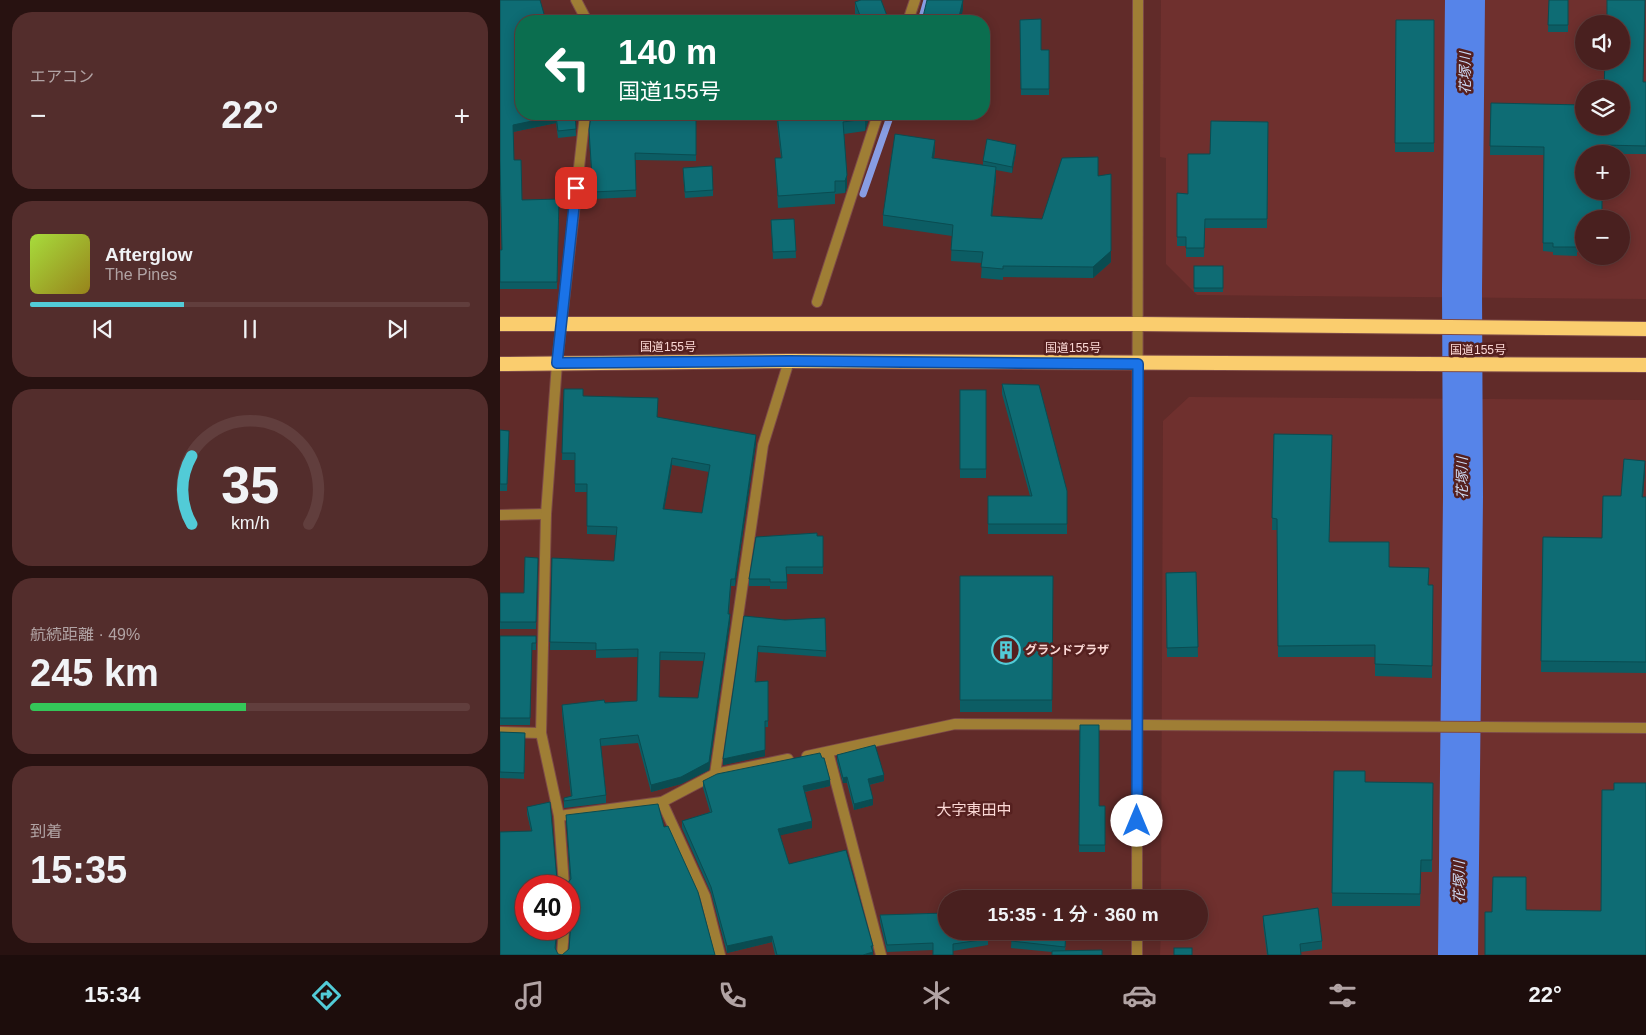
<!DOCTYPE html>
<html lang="ja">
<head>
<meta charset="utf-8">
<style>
	body { margin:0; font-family:Arial,"Noto Sans JP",sans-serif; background:#532d2c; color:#f1f3f6; height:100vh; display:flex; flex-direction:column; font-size:19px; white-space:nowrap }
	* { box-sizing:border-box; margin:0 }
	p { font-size:16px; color:#b1a3a4 }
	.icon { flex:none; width:28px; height:28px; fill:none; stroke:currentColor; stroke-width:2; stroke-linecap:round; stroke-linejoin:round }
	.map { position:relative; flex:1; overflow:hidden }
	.details { display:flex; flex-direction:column; gap:12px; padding:12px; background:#281211; width:500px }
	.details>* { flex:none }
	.guide { position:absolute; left:15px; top:15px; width:475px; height:105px; border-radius:20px; box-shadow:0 2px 12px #0003,0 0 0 1px #613e3d; background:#0b6e4f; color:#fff; overflow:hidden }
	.controls { position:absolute; left:1075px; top:15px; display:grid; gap:10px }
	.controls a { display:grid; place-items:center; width:55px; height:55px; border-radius:50%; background:#49201f; box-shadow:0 2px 12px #0003,0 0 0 1px #613e3d; font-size:25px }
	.speed { position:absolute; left:15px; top:875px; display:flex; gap:10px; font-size:25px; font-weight:700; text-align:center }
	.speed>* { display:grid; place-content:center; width:65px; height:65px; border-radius:50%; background:#49201f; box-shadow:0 2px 12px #0003,0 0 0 1px #613e3d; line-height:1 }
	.speed .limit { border:8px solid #d22; background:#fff; color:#111 }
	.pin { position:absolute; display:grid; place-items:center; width:42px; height:42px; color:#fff; margin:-21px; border-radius:10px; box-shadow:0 2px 8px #0006 }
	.me { position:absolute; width:55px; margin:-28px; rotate:0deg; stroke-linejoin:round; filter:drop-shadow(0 0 4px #0008) }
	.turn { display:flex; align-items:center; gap:18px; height:105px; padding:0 20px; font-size:22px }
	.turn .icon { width:65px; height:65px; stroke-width:2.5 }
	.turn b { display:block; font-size:35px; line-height:42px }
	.big { font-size:38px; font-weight:600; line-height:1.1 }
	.details .widget { flex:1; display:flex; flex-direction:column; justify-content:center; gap:8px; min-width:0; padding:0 18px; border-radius:20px; background:#532d2c }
	.details .dial { align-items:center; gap:0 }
	.dial svg { height:130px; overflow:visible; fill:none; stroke:#613e3d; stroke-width:7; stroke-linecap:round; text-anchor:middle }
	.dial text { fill:#f1f3f6; stroke:none }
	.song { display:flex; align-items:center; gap:15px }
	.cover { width:60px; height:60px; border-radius:8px; background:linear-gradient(135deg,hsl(80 70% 55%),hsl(50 70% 35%)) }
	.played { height:5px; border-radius:2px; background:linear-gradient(90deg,#52cbd7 35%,#613e3d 35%) }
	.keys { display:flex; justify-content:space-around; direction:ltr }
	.heat { display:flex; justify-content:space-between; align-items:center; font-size:28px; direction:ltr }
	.charge { height:8px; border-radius:4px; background:linear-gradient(90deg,#34c759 49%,#613e3d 0) }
	.trip { position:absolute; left:438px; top:890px; width:270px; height:50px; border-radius:25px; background:#49201f; box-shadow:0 2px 12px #0003,0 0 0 1px #613e3d; font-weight:600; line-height:50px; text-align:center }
	.dock { display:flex; height:80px; justify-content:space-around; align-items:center; background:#1d0d0c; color:#b1a3a4 }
	.dock .icon { width:35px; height:35px }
	.dock .current { color:#52cbd7 }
	.dock b { font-size:22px; color:#f1f3f6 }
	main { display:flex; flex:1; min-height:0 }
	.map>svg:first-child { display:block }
	.built { fill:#6f302e; fill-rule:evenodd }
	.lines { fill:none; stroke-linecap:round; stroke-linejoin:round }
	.stream { stroke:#889de3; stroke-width:7 }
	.river { stroke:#5684e9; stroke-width:40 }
	.minor-casing { stroke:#7d4a48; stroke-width:12 }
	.tertiary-casing { stroke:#7d4a48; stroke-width:12 }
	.trunk-casing { stroke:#7d4a48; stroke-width:16 }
	.minor { stroke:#9f7e35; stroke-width:10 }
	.tertiary { stroke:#9f7e35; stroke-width:10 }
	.trunk { stroke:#facd6e; stroke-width:14 }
	.wall { fill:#0c5d64; fill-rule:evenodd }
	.shaded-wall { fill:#0a4c51 }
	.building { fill:#0e6c74; stroke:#0a4c51; fill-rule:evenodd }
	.route-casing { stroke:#114b97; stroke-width:12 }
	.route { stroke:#1a73e8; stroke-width:9 }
	.labels { text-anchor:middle; stroke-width:5; stroke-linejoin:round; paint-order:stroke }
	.street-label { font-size:12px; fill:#fbd8d5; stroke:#55201f }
	.poi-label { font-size:12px; font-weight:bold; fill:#fbd8d5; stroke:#55201f; text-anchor:start }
	.water-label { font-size:14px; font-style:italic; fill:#cedbf4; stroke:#55201f }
	.quarter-label { font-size:15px; fill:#fbd8d5; stroke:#55201f }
</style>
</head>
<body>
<main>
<section class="details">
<div class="widget"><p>エアコン</p>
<div class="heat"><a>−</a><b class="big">22°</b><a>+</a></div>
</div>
<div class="widget">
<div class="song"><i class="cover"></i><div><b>Afterglow</b><p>The Pines</p></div></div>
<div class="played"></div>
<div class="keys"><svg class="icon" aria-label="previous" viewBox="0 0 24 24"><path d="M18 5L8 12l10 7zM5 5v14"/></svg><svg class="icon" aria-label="pause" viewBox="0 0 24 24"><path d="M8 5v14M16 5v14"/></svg><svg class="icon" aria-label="next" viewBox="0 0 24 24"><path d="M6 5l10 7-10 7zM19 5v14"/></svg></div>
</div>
<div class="widget dial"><svg viewBox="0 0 100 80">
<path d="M14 69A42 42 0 1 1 86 69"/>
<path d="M14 69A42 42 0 0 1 14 27" stroke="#52cbd7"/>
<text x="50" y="56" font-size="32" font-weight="700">35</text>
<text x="50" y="72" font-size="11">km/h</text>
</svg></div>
<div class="widget"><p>航続距離 · 49%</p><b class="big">245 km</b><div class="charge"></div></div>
<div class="widget"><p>到着</p><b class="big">15:35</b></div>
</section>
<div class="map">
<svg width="1146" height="955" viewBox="0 0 1146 955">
	<rect width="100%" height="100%" fill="#612b29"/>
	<g class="built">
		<path d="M661,0H1146V299L697,295L666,264V158L660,157ZM1084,24H1121V61H1084ZM1084,89H1121V126H1084ZM1084,154H1121V191H1084ZM1084,219H1121V256H1084Z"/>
		<path d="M689,397L1146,400V955H660L661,931H699V899H661L663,421Z"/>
	</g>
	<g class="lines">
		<g class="stream">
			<path d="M421,21L427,0"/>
			<path d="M363,194L391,114"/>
		</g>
		<path class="river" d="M958,955L963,497L962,290L965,0"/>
		<defs>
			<g id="minor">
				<path d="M76,0L87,21"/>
				<path d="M408,21L415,0"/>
				<path d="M317,302L378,114"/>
				<path d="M0,515L46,514"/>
				<path d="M0,732L41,733"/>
				<path d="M328,752L381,955"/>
				<path d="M307,756L455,724L1146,728"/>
				<path d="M215,774L263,445L289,361"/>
				<path d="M59,816L162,802"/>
				<path d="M64,886L59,816L41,733L46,514L57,363L85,114"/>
				<path d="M62,955L64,929"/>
				<path d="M220,955L205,896L162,802L215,774L288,759"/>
			</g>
			<g id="tertiary">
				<path d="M637,899L638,0"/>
				<path d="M637,955V931"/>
			</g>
			<g id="trunk">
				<path d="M0,324H638L1146,329"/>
				<path d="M0,364L289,361L1146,365"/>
			</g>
		</defs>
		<use href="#minor" class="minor-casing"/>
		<use href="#tertiary" class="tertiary-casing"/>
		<use href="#trunk" class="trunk-casing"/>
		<use href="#minor" class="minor"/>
		<use href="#tertiary" class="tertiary"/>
		<use href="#trunk" class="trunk"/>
	</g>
	<g class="wall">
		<path d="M0,0L21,21V114H75L76,136L58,138L56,123L13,132L14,160L22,200L59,199L57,289H0V250H2L0,168Z"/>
		<path d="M1049,0H1068V32H1048Z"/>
		<path d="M355,2L389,21H357L355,15Z"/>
		<path d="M520,20L541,50H549V95H521Z"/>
		<path d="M896,20H934V152H895Z"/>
		<path d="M1143,82H1146V154H1084V252H1077V256L1053,255V252L1043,251L1044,155H990L991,103L1084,126Z"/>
		<path d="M276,114H370L365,131L344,134L347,187L345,193L335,194V204L278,208L275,158H281Z"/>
		<path d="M196,118V161L135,160L136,197L93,199L89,137Z"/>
		<path d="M768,122L767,228H705L704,257H686V246H677V193L688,194L710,154Z"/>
		<path d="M435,151L434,158L483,165V161L516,152L512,173L496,170V178L492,216L542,219L598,176L611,262L593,278L503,277V280L481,278L482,263L451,261L452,236L383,226V215Z"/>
		<path d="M183,174L213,190V196L185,198Z"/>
		<path d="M294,219L296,258L273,259L271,220Z"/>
		<rect x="694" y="266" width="29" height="26"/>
		<path d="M502,384L567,491V534H488V496H530L502,394Z"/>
		<path d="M64,389L83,396L158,417L256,443L235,586H231L229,614L230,622L209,770L181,784L151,792L138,743L101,746L106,795V803L64,808V798L71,797L62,713V705L137,701L138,657L96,658V650H50L52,558L114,561L116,535L87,534V492H75V460H62ZM172,465L209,472L202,513L164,509ZM160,660L204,661L198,698L159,697Z"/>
		<rect x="460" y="390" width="26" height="88"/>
		<path d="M0,430L9,431L7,491H0Z"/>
		<path d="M774,434L829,542L889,567L929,585H933L932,678L875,676V657H778L777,530H772Z"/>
		<path d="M1145,471L1143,497H1146V673L1041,672L1043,537L1102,538L1121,496Z"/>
		<path d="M317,536H323V574H287V589H270V586H249V579Z"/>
		<path d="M38,558L36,629H0V593H24Z"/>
		<path d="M696,572L698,657H667L666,573Z"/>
		<path d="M460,576H553L552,712H460Z"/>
		<path d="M244,616L285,620L325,618L326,657L258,652L256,682L268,681V727H265V756L223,765Z"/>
		<path d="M0,636H36V650H32L30,725H0Z"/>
		<path d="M580,725L599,806H605V852H579Z"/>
		<path d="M0,732L25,733L24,779L0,778Z"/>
		<path d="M337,755L384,781L369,785L373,805L354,810L347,783H343L337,761Z"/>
		<path d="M834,771L865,782L933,783L932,872H921L920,906H832Z"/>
		<path d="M203,781L330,786L305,792L312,828L280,835L289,864L373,946V955H275L272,942L227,953L211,893L182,828V821L210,812L203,788Z"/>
		<path d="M27,807L57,880L61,885L65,886L70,879L66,815L164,827L69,949L70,928L69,925V886H26L57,929L56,949L0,955L31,831L27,814Z"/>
		<path d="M380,915L446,917L488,939V945L453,951L433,950L387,952L380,922Z"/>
		<path d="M763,916L822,941V949L801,952V955H767L763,924Z"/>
		<path d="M512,931H567L565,951L552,952L511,948Z"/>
	</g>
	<g class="shaded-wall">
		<path d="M463,0V10L460,21H458Z"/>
		<path d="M367,114H370V116L365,131V119Z"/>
		<path d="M56,116V123L13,132V125Z"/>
		<path d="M435,140V151L432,169V158Z"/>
		<path d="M516,145V152L512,173V167Z"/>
		<path d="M496,167V178L491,227V216Z"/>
		<path d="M347,175V187L345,193V181Z"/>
		<path d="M611,185V262L593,278V267Z"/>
		<path d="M256,435V443L235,586V579Z"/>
		<path d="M172,458V465L163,517V509Z"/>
		<path d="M1145,461V471L1142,507V497Z"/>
		<path d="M230,614V622L209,770L181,784L151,792V785L181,777Z"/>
		<path d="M265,750V756L223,765V759Z"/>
		<path d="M384,775V781L368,785V779Z"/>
		<path d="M347,777V783H343V778Z"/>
		<path d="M330,780V786L303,792V786Z"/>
		<path d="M373,799V805L354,810V804Z"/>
		<path d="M312,821V828L278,836V829Z"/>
		<path d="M272,936V942L227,953V946Z"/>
		<path d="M373,952V955H363Z"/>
	</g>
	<g class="building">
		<path d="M0,0H40L46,21H21V114H75L76,129L58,131L56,116L13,125L14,160H21L22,200L59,199L57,282H0V250H2L0,161Z"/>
		<path d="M361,0H381L389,21H361H362L355,2Z"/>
		<path d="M427,0H463L458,21H422Z"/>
		<path d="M1049,0H1068V25H1048Z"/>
		<path d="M1107,0H1145L1143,82H1146V146L1103,145V154H1084V191H1102V219H1084V243H1076L1077,247H1053V243H1043L1044,147L990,146L991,103L1084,105V126H1121V89H1104L1105,61H1121V24H1107Z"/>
		<path d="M541,19V50H549V89H521L520,20Z"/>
		<path d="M896,20H934V143H895Z"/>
		<path d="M277,114H367L365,119L343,122L347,175L345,181H335V192L278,196L275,158H282Z"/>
		<path d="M91,116L196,118V155L135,153L136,190L93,192L89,130Z"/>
		<path d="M711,121L768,122L767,219H705L704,248H686V237H677V193L688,194V154H710Z"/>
		<path d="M395,134L435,140L432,158L496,167L491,216L542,219L562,158L598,157V176L611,174V251L593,267L503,266V269L481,267L483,252L451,250L453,225L383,215Z"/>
		<path d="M487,139L516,145L512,167L483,161Z"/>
		<path d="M212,166L213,190L185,192L183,168Z"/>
		<path d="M294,219L296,251L273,252L271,220Z"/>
		<rect x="694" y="266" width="29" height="22"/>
		<path d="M502,384L539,385L567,491V524H488V496H532Z"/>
		<path d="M64,389H83V396L158,398L157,417L256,435L235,579H231L228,614H230L209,762L181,777L151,785L138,735L100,739L106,795L64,801V798L72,796L62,705L104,700L105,703L137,701L138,649L96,650V643L50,642L52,558L114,561L117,527L87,526V484H75V453H62ZM172,458L210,465L202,513L163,509ZM160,652L205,653L198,698L159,697Z"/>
		<rect x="460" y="390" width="26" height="79"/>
		<path d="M0,430L9,431L7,484H0Z"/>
		<path d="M774,434L832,435L829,542H889V567L929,568L928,585H933L932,666L875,664V645L778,646L777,519L772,518Z"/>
		<path d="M1124,459L1145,461L1142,497H1146V662L1041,661L1043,537L1102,538L1103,496H1121Z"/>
		<path d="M317,533V536H323V567H286L287,582H270V579H249L256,537Z"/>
		<path d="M25,557L38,558L36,622H0V593H24Z"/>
		<path d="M696,572L698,647L667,648L666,573Z"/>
		<path d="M460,576H553L552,700H460Z"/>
		<path d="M244,616L285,620L325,618L326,651L258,646L255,682L268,681V721H265V750L223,759Z"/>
		<path d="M0,636H36V643H32L30,718H0Z"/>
		<path d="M580,725H599V806H605V845H579Z"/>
		<path d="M0,732L25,733L24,773L0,772Z"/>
		<path d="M375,745L384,775L368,779L373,799L354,804L347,777L343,778L337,755Z"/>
		<path d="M320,753L322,758H324L330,780L303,786L312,821L278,829L289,864L346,850L373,946H371L373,952L363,955H277L272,936L227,946L211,887L182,821L212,812L203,781L217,774Z"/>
		<path d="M834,771H865V782L933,783L932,860H921L920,894L832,893Z"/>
		<path d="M1114,783H1146V955H985V912H992L993,877H1026V910L1101,911L1102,790H1114Z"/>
		<path d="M50,802L57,880L61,885L65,886L71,879L66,815L158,804L164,827L168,826L198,892L215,955H62L69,949L71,922L69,918V886H26V929H57L55,948L58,954L62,955H0V832L32,831L27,807Z"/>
		<path d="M818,908L822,941L800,944L801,955H768L763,916Z"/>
		<path d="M446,913V931H487L488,939L453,944V955H433V943L387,945L380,915Z"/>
		<path d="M512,931H566L565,947L511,941Z"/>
		<rect x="674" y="948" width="18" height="7"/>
		<path d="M602,950V955H552V951Z"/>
	</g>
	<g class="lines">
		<defs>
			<path id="route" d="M76,188L57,363L289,361L638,364L637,821"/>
		</defs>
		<use href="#route" class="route-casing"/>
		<use href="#route" class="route"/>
	</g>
	<defs>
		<symbol id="building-ring" viewBox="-11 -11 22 22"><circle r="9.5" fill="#55201f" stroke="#52cbd7" stroke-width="1.5"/><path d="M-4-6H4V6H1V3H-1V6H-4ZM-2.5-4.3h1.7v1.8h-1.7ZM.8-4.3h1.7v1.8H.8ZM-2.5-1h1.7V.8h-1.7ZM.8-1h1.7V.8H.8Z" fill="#52cbd7"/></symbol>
	</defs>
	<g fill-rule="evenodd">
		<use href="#building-ring" x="490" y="634" width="32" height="32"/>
	</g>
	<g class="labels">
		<g class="street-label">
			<text x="168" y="351">国道155号</text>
			<text x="573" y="352">国道155号</text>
			<text x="978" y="354">国道155号</text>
		</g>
		<g class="poi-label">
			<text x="525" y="654">グランドプラザ</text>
		</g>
		<g class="water-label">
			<text transform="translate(965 73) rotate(-90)" y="5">花塚川</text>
			<text transform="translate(962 478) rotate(-90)" y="5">花塚川</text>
			<text transform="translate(959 882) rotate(-90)" y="5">花塚川</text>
		</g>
		<g class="quarter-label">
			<text x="474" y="815">大字東田中</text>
		</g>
	</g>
</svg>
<div class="controls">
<a><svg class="icon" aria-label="sound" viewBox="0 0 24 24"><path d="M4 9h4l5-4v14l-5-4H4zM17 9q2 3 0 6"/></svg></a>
<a><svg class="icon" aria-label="layers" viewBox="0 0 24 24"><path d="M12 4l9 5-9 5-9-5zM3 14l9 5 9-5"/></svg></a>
<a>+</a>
<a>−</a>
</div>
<div class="speed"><div class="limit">40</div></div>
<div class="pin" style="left:76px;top:188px;background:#d93025"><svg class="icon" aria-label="arrive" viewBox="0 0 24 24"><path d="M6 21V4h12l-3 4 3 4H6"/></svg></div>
<svg class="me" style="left:637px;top:821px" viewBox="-20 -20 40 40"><circle r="19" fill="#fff"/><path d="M0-13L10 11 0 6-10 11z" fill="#1a73e8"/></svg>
<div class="trip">15:35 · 1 分 · 360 m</div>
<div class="guide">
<div class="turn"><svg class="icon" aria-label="left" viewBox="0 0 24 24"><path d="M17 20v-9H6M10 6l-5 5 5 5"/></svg><div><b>140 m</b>国道155号</div></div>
</div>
</div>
</main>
<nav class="dock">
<b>15:34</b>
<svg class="icon current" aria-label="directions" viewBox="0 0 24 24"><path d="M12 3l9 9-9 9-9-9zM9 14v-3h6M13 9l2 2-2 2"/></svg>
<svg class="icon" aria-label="music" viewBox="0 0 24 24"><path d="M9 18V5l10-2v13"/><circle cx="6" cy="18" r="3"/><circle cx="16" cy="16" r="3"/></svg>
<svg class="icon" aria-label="phone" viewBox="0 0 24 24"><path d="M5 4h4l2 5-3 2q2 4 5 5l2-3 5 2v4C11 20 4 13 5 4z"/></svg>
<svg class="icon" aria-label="climate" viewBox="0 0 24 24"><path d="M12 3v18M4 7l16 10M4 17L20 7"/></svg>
<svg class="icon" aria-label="car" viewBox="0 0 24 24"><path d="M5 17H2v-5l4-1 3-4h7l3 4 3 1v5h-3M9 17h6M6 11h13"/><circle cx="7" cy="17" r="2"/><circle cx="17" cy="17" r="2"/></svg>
<svg class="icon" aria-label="filters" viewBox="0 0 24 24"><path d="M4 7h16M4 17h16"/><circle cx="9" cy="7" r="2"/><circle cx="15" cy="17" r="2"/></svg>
<b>22°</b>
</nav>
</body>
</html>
